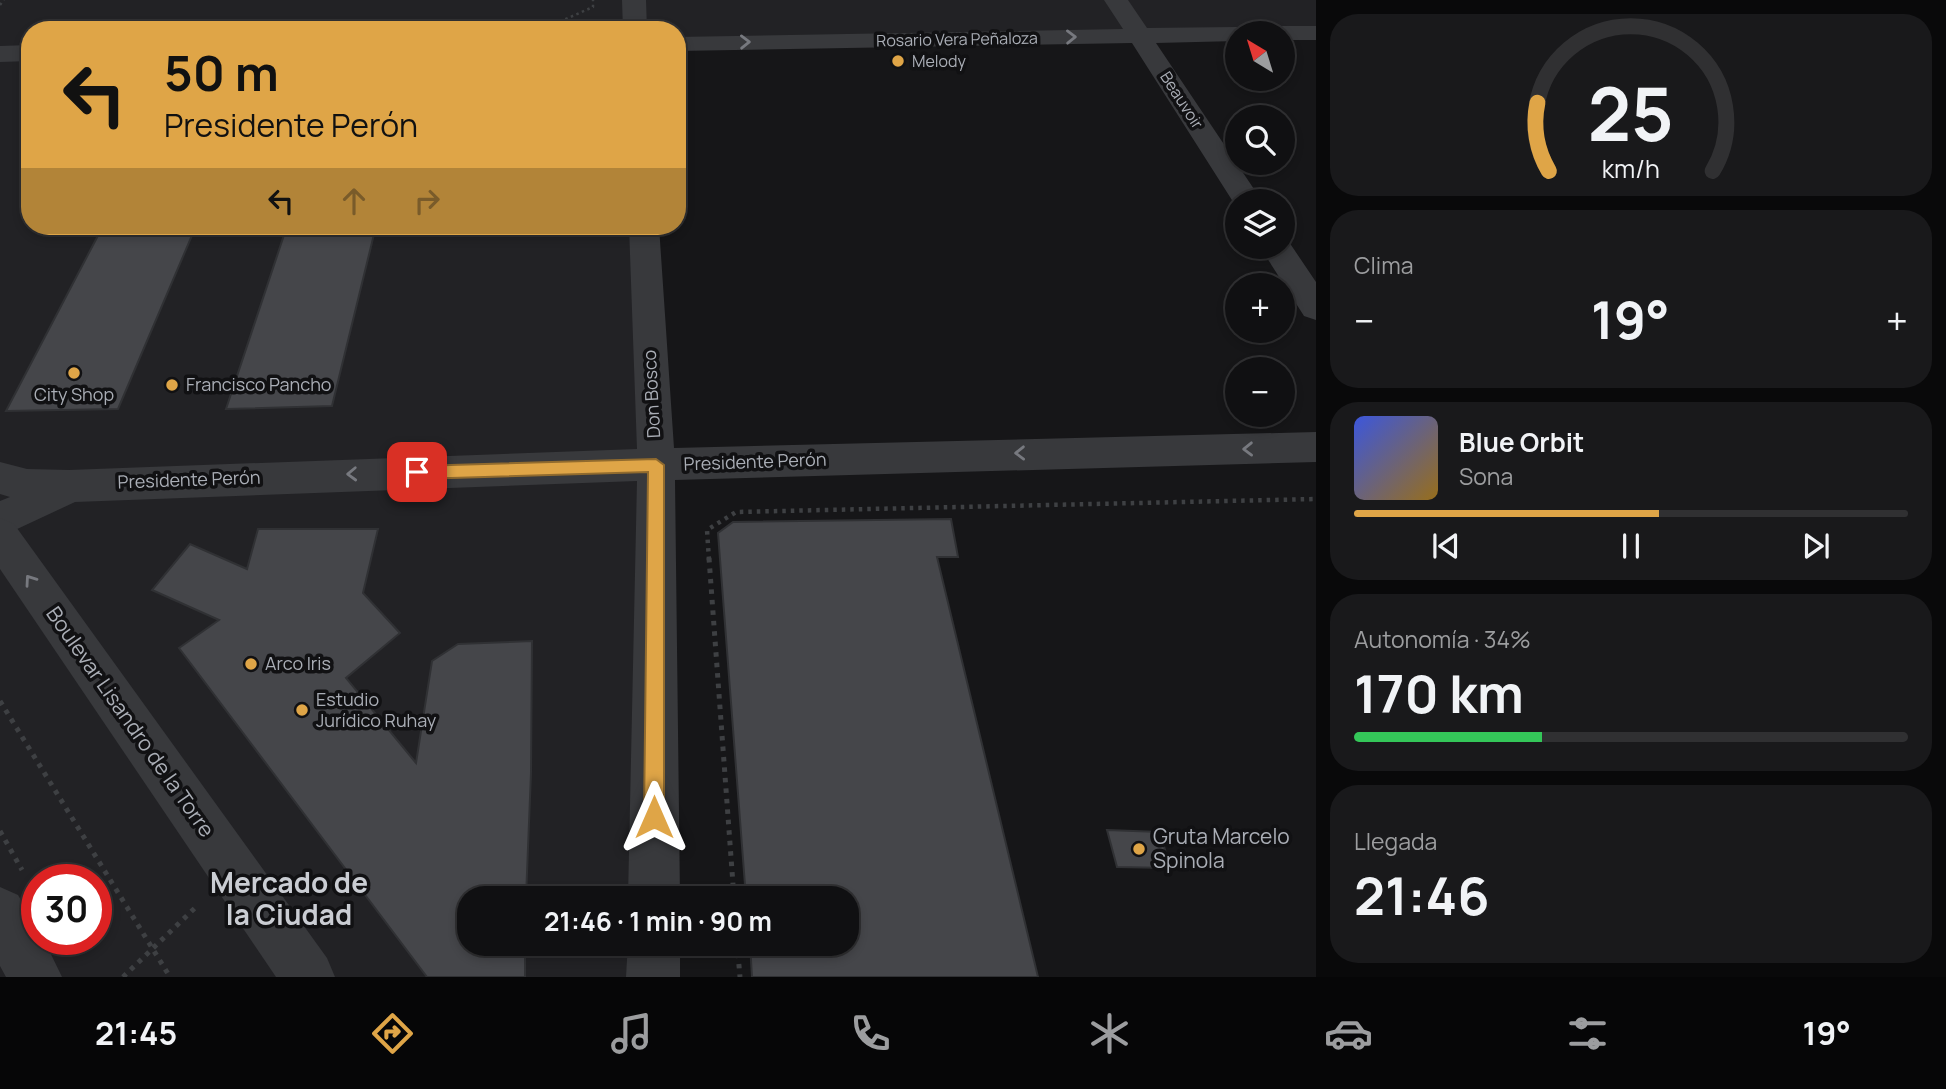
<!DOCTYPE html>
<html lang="es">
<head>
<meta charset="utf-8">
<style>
	body { margin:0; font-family:Manrope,sans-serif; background:#19191b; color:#f1f3f6; height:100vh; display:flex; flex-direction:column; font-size:26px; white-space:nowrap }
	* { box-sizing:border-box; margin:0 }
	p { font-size:23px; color:#9c9d9f }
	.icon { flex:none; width:38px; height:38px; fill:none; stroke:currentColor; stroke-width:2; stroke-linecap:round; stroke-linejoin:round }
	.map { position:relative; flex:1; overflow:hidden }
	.details { display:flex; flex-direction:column; gap:14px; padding:14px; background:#09090a; width:630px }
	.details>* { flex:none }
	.banner { position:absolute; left:21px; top:21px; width:665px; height:214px; border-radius:28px; box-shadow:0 4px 10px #0003,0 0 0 2px #303032; background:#dfa547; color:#111; overflow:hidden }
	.needle { width:46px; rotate:322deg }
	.controls { position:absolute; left:1225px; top:21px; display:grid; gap:14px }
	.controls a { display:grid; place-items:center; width:70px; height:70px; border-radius:50%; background:#101012; box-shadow:0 4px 10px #0003,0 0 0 2px #303032; font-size:35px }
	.speed { position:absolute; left:21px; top:864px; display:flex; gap:14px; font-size:35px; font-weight:700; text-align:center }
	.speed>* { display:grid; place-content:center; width:91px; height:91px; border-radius:50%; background:#101012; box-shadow:0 4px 10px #0003,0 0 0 2px #303032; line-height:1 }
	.speed .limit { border:10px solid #d22; background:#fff; color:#111 }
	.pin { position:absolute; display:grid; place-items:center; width:60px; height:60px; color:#fff; margin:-30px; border-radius:14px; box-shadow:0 4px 10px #0006 }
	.me { position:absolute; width:77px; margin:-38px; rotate:0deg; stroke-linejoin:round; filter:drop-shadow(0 0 5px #0008) }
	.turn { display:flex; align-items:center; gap:24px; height:147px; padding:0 28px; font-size:32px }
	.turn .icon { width:91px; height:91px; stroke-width:2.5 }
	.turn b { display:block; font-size:49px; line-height:60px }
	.lanes { display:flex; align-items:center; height:66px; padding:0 28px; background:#0003; justify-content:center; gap:35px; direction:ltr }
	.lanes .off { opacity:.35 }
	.big { font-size:52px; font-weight:700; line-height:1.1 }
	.details .widget { flex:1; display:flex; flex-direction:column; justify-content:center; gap:10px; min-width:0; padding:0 24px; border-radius:28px; background:#19191b }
	.details .dial { align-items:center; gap:0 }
	.dial svg { height:182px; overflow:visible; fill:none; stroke:#303032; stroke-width:7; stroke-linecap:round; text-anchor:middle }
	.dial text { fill:#f1f3f6; stroke:none }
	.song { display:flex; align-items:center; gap:21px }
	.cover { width:84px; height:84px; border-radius:10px; background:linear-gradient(135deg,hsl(230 70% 55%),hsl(40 70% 35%)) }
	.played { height:7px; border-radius:4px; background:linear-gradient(90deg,#dfa547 55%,#303032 55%) }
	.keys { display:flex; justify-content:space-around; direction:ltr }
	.heat { display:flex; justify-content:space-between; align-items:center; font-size:38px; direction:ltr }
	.charge { height:10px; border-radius:5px; background:linear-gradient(90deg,#34c759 34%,#303032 0) }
	.trip { position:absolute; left:457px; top:886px; width:402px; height:70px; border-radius:28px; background:#101012; box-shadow:0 4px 10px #0003,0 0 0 2px #303032; font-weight:700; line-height:70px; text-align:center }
	.tabs { display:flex; height:112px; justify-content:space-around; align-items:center; background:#060607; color:#9c9d9f }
	.tabs .icon { width:49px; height:49px }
	.tabs .current { color:#dfa547 }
	.tabs b { font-size:32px; color:#f1f3f6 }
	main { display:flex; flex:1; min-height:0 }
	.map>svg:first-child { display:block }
	.built { fill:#222225; fill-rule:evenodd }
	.building { fill:#45464a; stroke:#303134; stroke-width:2 }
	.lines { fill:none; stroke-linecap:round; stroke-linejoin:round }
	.path-far2 { stroke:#3e4043; stroke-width:2.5; stroke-dasharray:2.5 3.5; stroke-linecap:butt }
	.path-far1 { stroke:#3e4043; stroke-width:4.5; stroke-dasharray:3.5 5; stroke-linecap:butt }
	.path { stroke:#3e4043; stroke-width:5; stroke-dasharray:4.5 6; stroke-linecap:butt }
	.minor { fill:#38393c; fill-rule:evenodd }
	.tertiary { fill:#38393c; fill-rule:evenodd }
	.oneway { stroke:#77797f }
	.route { fill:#dfa547; stroke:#916b2e; stroke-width:2 }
	.poi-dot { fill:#dfa547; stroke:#111113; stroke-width:2.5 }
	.labels { text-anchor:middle; stroke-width:7; stroke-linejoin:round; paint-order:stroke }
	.far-street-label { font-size:16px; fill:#aaaeb6; stroke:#111113 }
	.far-poi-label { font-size:16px; fill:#aaaeb6; stroke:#111113; text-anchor:start }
	.poi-label { font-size:18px; fill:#aaaeb6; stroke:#111113; text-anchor:start }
	.street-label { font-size:18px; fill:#aaaeb6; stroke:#111113 }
	.near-street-label { font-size:21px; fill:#aaaeb6; stroke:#111113 }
	.near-poi-label { font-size:21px; fill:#aaaeb6; stroke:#111113; text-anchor:start }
	.near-district-label { font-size:28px; font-weight:bold; fill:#cacdd3; stroke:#111113 }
</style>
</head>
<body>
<main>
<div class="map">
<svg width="1316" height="977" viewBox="0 0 1316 977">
	<rect width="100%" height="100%" fill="#161618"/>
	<path class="built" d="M0,0H1316V33L677,44V30H30V226H644L656,465L654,898H469V943H654L653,977H0ZM37,880H96V940H37Z"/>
	<g class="building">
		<path d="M103,226H196L118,409L6,411Z"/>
		<path d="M287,226H376L332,406L226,409Z"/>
		<path d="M951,519L958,557H937L1038,977H752L750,943H847V898H746L718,533L733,522Z"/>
		<path d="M258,529H378L363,593L400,633L346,678L416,763L432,661L458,644L532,641L531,773L526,898H469V943H525V977H427L179,648L219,620L152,590L190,544L247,569Z"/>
		<path d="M1107,830L1160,832L1170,868L1117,867Z"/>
	</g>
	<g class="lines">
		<g class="path-far2">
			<path d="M0,5L4,0"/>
			<path d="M44,29L559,22L593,7V0"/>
		</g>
		<path class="path-far1" d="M709,560L707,530L736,512L1316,499"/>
		<g class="path">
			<path d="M709,558L734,898"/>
			<path d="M0,701L170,977"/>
			<path d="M0,831L22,870"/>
			<path d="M737,943L740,977"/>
			<path d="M123,977L198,905"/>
		</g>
		<g class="minor">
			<path d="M622,0H646L647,30H623Z"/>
			<path d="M1104,0H1128L1147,28L1237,27L1246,29L1249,33H1237V41L1156,43L1262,201H1237V208L1132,43L677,51V37L1123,29Z"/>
			<path d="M1283,26H1316V40H1283V33H1271L1274,28Z"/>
			<path d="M30,45V61L0,62V46Z"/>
			<path d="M629,226H659L674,448L1316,432V462L675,480L680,898H628L637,481L75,502L0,537V501L10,497L0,494V462L27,469L69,470L637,449Z"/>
			<path d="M1283,238L1287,239L1316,282V320L1304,316L1260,247H1283Z"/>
			<path d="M628,943H680V977H626Z"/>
		</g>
		<g class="tertiary">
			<path d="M0,518L14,524L327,958L335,977H276L0,569Z"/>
			<path d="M0,887L18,895L37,928V940H44L62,977H6L0,966Z"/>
		</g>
	</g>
	<defs><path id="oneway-chevron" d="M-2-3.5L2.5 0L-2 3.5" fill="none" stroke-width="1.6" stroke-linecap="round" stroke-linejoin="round" transform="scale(1.75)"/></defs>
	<g class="oneway">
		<use href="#oneway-chevron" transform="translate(1071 37) rotate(-1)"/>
		<use href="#oneway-chevron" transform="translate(745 42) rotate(-1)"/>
		<use href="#oneway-chevron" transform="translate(1248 449) rotate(179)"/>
		<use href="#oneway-chevron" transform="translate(1020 453) rotate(179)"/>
		<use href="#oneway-chevron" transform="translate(352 474) rotate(178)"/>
		<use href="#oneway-chevron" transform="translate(30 580) rotate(-125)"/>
	</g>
	<path class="route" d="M656,459L664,465V817L661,824L654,827L647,824L644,817L648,472L417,479L410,472L417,466Z"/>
	<g class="poi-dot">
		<circle cx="898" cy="61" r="7"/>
		<circle cx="74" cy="373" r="7"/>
		<circle cx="172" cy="385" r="7"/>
		<circle cx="251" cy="664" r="7"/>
		<circle cx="302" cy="710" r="7"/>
		<circle cx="1139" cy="849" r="7"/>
	</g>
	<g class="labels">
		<g class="far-street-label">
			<text transform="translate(957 39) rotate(-1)" y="6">Rosario Vera Peñaloza</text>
			<text transform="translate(1182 100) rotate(57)" y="6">Beauvoir</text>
		</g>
		<g class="far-poi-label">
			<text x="912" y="67">Melody</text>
		</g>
		<g class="poi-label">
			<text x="186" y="391">Francisco Pancho</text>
			<text x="74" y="401" text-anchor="middle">City Shop</text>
			<text x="265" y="670">Arco Iris</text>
			<text x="316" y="706">Estudio<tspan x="316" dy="21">Jurídico Ruhay</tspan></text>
		</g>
		<g class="street-label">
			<text transform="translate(652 394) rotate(-93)" y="6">Don Bosco</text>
			<text transform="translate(755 462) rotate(-2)" y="6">Presidente Perón</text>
			<text transform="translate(189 480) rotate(-2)" y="6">Presidente Perón</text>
		</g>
		<g class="near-street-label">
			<text transform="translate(130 722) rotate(55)" y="7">Boulevar Lisandro de la Torre</text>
		</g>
		<g class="near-poi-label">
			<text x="1153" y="844">Gruta Marcelo<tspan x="1153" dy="24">Spinola</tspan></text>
		</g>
		<g class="near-district-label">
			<text x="289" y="893">Mercado de<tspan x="289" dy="32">la Ciudad</tspan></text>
		</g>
	</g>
</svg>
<div class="controls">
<a><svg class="needle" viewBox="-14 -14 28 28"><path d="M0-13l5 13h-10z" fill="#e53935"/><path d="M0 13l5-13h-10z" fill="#9c9d9f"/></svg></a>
<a><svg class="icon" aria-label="search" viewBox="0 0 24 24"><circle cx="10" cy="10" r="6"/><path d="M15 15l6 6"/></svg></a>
<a><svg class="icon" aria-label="layers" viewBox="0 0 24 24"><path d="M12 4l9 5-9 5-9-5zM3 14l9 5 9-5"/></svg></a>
<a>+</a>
<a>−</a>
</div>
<div class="speed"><div class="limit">30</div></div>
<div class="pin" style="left:417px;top:472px;background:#d93025"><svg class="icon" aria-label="arrive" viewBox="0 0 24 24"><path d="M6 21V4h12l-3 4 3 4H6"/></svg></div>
<svg class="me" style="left:654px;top:817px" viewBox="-20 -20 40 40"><path d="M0-17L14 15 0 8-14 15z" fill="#dfa547" stroke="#fff" stroke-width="4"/></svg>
<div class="trip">21:46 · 1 min · 90 m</div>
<div class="banner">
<div class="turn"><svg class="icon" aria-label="left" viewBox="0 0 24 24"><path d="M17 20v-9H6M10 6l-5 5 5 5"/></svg><div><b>50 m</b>Presidente Perón</div></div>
<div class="lanes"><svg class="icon" aria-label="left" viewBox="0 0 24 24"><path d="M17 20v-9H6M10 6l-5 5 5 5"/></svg><svg class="icon off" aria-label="ahead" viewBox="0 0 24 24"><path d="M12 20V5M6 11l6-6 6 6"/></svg><svg class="icon off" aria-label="right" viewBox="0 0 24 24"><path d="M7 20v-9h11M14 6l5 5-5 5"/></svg></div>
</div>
</div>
<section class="details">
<div class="widget dial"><svg viewBox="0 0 100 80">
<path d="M14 69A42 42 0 1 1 86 69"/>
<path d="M14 69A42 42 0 0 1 9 39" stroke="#dfa547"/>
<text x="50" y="56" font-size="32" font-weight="700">25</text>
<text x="50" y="72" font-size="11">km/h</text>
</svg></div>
<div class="widget"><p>Clima</p>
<div class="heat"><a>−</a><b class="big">19°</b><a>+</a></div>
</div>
<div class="widget">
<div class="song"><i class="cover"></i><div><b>Blue Orbit</b><p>Sona</p></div></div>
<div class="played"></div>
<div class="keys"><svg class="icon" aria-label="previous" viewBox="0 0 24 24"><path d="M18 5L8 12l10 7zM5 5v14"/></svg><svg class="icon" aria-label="pause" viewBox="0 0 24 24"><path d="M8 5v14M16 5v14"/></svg><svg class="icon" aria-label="next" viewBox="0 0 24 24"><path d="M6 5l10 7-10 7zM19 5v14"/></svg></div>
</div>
<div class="widget"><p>Autonomía · 34%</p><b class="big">170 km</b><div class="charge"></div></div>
<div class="widget"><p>Llegada</p><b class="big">21:46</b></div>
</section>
</main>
<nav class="tabs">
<b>21:45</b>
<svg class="icon current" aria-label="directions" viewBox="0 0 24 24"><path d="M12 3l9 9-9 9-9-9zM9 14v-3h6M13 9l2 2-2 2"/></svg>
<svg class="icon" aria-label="music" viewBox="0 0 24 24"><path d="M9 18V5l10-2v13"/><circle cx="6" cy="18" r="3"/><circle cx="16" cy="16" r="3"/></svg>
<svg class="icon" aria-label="phone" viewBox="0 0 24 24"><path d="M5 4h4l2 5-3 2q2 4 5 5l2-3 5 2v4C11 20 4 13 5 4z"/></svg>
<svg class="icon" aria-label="climate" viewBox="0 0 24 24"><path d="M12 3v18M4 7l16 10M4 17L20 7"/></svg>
<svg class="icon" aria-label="car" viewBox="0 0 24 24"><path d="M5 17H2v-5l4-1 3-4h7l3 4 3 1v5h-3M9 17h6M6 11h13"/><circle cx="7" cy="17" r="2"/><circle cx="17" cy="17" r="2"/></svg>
<svg class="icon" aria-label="filters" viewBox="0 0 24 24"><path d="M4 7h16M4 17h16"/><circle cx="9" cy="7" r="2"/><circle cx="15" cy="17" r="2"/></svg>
<b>19°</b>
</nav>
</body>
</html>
